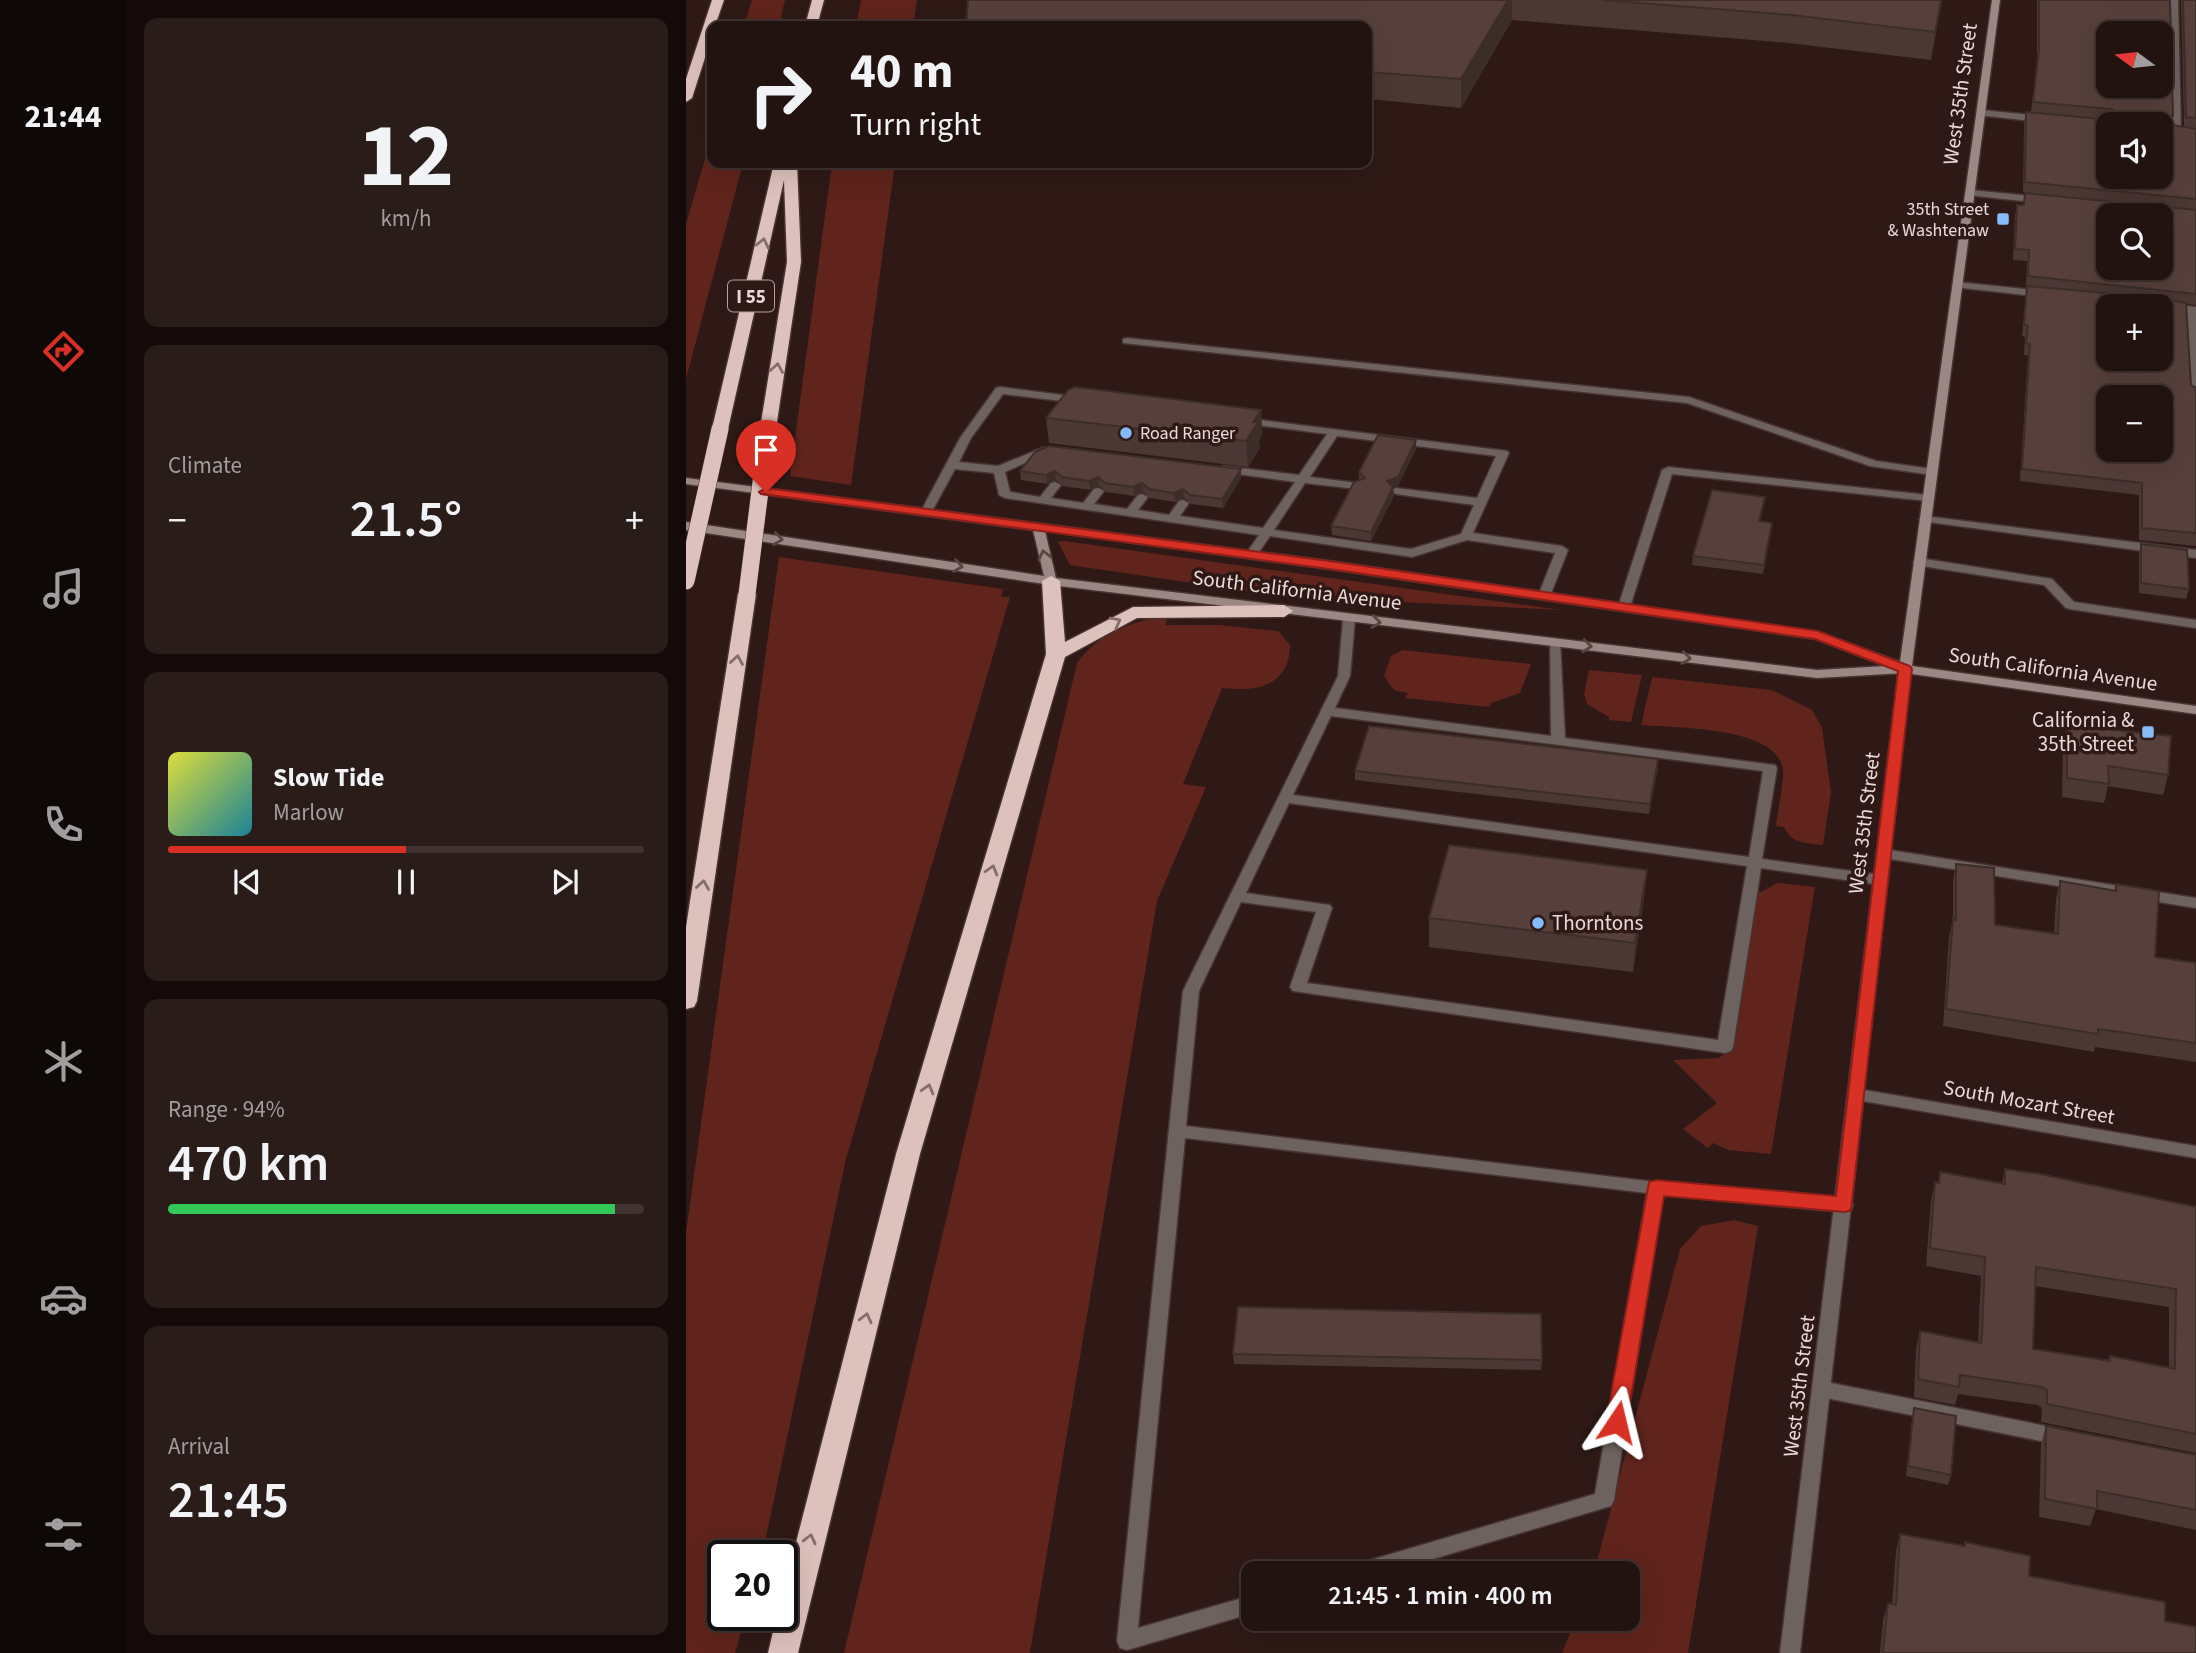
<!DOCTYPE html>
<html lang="en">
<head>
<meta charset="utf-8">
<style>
	body { margin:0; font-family:"Source Sans 3",sans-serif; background:#2a1c19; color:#f1f3f6; height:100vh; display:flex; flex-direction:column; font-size:26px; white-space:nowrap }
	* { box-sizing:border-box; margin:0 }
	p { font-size:23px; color:#a29e9f }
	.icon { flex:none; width:38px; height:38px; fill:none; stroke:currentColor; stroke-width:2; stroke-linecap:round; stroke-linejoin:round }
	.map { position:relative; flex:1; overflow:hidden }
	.side { display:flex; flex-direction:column; gap:18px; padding:18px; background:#130a09; width:560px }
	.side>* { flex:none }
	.hud { position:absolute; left:21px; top:21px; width:665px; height:147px; border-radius:14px; box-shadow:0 7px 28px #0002,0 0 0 2px #3f3230; background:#221310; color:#f1f3f6; overflow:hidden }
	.needle { width:46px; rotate:285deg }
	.buttons { position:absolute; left:1410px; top:21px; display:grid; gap:14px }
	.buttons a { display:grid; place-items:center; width:77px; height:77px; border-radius:14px; background:#221310; box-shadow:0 7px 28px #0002,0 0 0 2px #3f3230; font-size:35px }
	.speed { position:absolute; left:21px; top:1540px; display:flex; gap:14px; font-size:35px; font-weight:700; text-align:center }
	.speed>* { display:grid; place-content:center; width:91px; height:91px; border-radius:50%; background:#221310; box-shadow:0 7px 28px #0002,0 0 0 2px #3f3230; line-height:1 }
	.speed .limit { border:4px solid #111; border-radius:10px; background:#fff; color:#111 }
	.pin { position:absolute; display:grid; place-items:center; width:60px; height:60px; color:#fff; margin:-72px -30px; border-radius:50% 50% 50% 0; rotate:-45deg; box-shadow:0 0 7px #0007 }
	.pin .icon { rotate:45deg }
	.me { position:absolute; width:77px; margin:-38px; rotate:10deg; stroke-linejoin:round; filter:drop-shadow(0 0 5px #0008) }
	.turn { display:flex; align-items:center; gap:24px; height:147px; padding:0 28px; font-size:32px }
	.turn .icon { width:91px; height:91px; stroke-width:2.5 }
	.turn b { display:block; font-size:49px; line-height:60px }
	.big { font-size:52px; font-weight:600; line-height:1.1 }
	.side .widget { flex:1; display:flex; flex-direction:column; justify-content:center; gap:10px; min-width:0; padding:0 24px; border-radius:14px; background:#2a1c19 }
	.side .dial { align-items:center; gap:0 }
	.dial b { font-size:91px; line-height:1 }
	.song { display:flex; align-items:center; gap:21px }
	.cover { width:84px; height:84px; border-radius:10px; background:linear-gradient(135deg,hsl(60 70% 55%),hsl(190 70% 35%)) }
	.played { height:7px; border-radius:4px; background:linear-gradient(90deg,#d93025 50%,#3f3230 50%) }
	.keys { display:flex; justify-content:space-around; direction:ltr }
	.heat { display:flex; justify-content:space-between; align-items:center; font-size:38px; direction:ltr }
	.charge { height:10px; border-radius:5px; background:linear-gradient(90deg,#34c759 94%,#3f3230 0) }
	.trip { position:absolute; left:555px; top:1561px; width:399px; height:70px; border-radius:14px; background:#221310; box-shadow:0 7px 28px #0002,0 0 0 2px #3f3230; font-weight:600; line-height:70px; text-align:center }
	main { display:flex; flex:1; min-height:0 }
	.tabs { display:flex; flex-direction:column; width:126px; justify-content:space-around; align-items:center; background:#0e0806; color:#a29e9f }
	.tabs .icon { width:49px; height:49px }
	.tabs .on { color:#d93025 }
	.tabs b { font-size:32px; color:#f1f3f6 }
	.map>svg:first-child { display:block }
	.green { fill:#60241c }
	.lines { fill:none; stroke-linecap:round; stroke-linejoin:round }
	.lane-casing { stroke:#483431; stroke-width:3 }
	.street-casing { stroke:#483431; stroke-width:3 }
	.secondary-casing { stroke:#483431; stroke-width:3 }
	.highway-casing { stroke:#483431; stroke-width:3 }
	.lane { fill:#6e6260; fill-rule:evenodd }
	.street { fill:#6e6260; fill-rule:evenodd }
	.secondary { fill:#9b8885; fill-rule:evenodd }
	.highway { fill:#ddc1bc; fill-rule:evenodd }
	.highway-bridge-casing { stroke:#483431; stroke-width:18; stroke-linecap:butt }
	.highway-bridge { stroke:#ddc1bc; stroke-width:17 }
	.wall { fill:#4b3733; fill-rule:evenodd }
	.shaded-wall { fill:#3d2d29 }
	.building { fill:#57403b; stroke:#3d2d29; stroke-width:2; fill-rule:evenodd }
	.oneway { stroke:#866d69 }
	.oneway2 { stroke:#5a4542 }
	.route { fill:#d93025; stroke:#8d1f18; stroke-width:2 }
	.poi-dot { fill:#85bbfb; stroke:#2e1916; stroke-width:2.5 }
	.labels { text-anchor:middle; stroke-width:7; stroke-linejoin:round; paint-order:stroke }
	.far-poi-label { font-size:18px; fill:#e9dad7; stroke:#2e1916; text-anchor:end }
	.shield { fill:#2e1916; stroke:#b1a09d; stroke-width:2 }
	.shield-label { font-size:19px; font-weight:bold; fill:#e9dad7 }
	.street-label { font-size:21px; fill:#e9dad7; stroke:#2e1916 }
	.poi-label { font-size:21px; fill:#e9dad7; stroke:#2e1916; text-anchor:end }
</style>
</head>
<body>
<main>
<nav class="tabs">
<b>21:44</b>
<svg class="icon on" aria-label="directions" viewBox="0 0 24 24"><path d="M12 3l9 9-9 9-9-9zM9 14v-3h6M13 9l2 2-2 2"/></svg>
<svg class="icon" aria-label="music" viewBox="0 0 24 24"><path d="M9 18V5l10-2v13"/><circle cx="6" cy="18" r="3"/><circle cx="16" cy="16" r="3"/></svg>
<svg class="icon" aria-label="phone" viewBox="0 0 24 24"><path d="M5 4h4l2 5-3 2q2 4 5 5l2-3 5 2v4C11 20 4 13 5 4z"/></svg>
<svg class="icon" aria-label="climate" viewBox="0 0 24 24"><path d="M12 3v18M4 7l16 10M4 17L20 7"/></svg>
<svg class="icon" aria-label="car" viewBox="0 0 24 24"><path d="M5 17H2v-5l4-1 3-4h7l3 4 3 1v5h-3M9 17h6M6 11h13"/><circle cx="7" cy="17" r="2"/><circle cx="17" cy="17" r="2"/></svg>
<svg class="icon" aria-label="filters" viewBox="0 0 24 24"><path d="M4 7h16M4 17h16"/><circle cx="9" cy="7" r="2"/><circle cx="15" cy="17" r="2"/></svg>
</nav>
<section class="side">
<div class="widget dial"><b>12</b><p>km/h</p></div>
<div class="widget"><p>Climate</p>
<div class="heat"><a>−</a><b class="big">21.5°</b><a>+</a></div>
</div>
<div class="widget">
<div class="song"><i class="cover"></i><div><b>Slow Tide</b><p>Marlow</p></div></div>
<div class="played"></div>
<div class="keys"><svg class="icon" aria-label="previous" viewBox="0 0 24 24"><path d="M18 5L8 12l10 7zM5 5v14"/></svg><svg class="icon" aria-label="pause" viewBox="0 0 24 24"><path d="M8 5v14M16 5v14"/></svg><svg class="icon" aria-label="next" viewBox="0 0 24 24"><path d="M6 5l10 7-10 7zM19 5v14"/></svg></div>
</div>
<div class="widget"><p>Range · 94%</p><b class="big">470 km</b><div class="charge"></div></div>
<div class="widget"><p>Arrival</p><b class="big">21:45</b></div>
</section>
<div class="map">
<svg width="1510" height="1653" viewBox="0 0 1510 1653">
	<rect width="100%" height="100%" fill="#2e1916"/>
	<g class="green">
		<path d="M66,0H99L93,26H58Z"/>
		<path d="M175,0H231L227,26H170Z"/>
		<path d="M26,135V163H57L0,379V224Z"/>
		<path d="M146,163H209L165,485L104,476Z"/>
		<path d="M378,541L875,610L595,596L384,565L372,542Z"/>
		<path d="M93,557L317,589L315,597H324L160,1159L76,1556H37V1615H60L49,1653H0V1233Z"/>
		<path d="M481,616L480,625H533L592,631L604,645C604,686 570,692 536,688L497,784L520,787L471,901L344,1653H158L391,663C414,632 444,622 481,616Z"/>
		<path d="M717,650L845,664L834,693L805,703L803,707L719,698L722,693L708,690L698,676L705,656Z"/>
		<path d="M903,670L956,675L945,722L923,720V717L901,704L898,694Z"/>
		<path d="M966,677L1086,690L1126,710L1136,728L1145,792L1137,845C1121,843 1105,844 1098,827L1090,826C1092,808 1097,788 1097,771C1094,726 989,728 955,725Z"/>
		<path d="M1091,883L1129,887L1085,1154L1042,1150L1027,1143L1022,1148L997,1129L1031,1103L987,1060L1032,1058L1046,1050L1068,891L1075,892Z"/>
		<path d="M1048,1220L1072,1226L1002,1653H876L890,1619H942V1573H908L994,1249L1015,1226Z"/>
	</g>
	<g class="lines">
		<defs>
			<g id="lane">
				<path d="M1484,0H1492L1495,132L1491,135L1487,132Z"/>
				<path d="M1295,110L1356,116L1360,119L1356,122L1292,115L1291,113Z"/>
				<path d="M1271,282L1357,291L1362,294L1357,297L1268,287V283Z"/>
				<path d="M1481,304L1510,307V399L1505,396L1500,312L1477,309L1476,307Z"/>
				<path d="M441,338L1003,397L1190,461L1246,469L1252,472L1246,475L1184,466L1001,403L437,343V339Z"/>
				<path d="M314,387L392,397L397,400L392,403L317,394L285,438L273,462L312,466L356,448H364V452L319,472L324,492L354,497L365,483L369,482L375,485L365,498L397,503L408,489L412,488L418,491L408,504L441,509L452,495L456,494L462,497L452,510L483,515L493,501L497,500L503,503L494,516L577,528L609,482L537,472L531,469L537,466L613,475L641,434L554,423L553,421L558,418L821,451L823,453L787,533L876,546L882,550L864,596L858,600L852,596L869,553L781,540L726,557L584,536L569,558L565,559L559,555L573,535L319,498L313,495L308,473L269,469L244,515H236L234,513L274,438L310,388ZM651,436L810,456L791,498L710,488L704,491L710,494L788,505L775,534L725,549L588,530L619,483L671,489L677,486L671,483L624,477Z"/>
				<path d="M982,467L1242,495L1248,498L1242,501L986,474L944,607L938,611L934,610L932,607L976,470Z"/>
				<path d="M1239,516L1510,550V558L1235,521L1233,519Z"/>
				<path d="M1233,558L1366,579L1388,602L1510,620V628L1384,609L1380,608L1358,585L1229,565L1227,562Z"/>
				<path d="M663,615L669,619L664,676L649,708L865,736L864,643L870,639L874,640L879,738L1089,765L1091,768L1076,859L1195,875L1202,880L1195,885L1075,868L1047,1047L1045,1051L1039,1053L607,991L604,987L630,912L555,902L513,991L500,1126L970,1182L1159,1198L1165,1200L1167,1205L1165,1210L1159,1212L977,1195L928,1500L925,1506L700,1573H661L664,1567L671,1564L909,1494L961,1193L499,1138L452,1628L567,1595V1613L441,1650L434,1648L431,1641L497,991L652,676L657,619ZM645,716L1077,771L1063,857L607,795ZM603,803L1061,866L1032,1040L621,983L646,908L644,905L560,893Z"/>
				<path d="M1197,849L1510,898V908L1192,857L1190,854Z"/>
				<path d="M1135,1381L1375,1429L1382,1431L1384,1437L1382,1443L1375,1445L1135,1397L1129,1394L1126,1389L1129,1384Z"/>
			</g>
			<g id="street">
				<path d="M1284,190L1356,197L1361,200L1356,203L1281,195L1279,193Z"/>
				<path d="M1219,665L1225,669L1178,1090L1510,1146V1158L1177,1101L1114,1653H1094L1213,669Z"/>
			</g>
			<path id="secondary" d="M1306,0H1314L1226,666L1510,706V714L1219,673L1131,678L365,585L0,530V522L358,576L347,530L0,484V478L643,561L1132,632L1214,662ZM359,531L643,569L1130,639L1200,666L1131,670L370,578Z"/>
			<g id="highway">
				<path d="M26,0H38L29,26H26V36L6,98L0,102V79Z"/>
				<path d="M126,0H138L131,26H119Z"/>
				<path d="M88,163H111L115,262L89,435L81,440L73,435L101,262L98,180L42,429L34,434L26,429Z"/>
				<path d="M365,576L374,581L379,642L447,607L598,605L607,611L598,617L451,618L379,657L234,1154L112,1653H82L91,1615H96V1597L210,1154L360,654L356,581Z"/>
				<path d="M61,588L70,594L11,1001L8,1007L0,1009V927L52,594Z"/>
			</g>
		</defs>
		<use href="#lane" class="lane-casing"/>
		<use href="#street" class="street-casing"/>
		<use href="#secondary" class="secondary-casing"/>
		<use href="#highway" class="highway-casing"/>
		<use href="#lane" class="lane"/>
		<use href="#street" class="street"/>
		<use href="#secondary" class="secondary"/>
		<use href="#highway" class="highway"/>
		<defs>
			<g id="highway-bridge">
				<path d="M0,581L34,429"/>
				<path d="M61,594L81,435"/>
			</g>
		</defs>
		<use href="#highway-bridge" class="highway-bridge-casing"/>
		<use href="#highway-bridge" class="highway-bridge"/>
	</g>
	<g class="wall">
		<path d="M282,0H1256L1245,60L1103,43L826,20L775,108L682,99Z"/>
		<path d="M1351,0H1484L1487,116L1485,125L1498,127L1495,0H1510V128H1504L1510,129V305L1500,304L1505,385L1510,388V546L1453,540V495L1334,481L1342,355H1338L1339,337L1336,336L1341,287H1340L1341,261L1327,260L1329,215L1331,205H1337L1339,193L1337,192L1338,122L1340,112L1425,120L1345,112L1351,59Z"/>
		<path d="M575,410L576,435L573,440L574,448L562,467L363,443L360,418Z"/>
		<path d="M730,449L712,486L707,488L708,496L685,541L646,535L645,526L673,480V472Z"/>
		<path d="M349,452L555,478L537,508L505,504L498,498L489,502L464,498L457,492L448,496L420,492L413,486L404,490L377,486L370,480L361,484L335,480L334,471Z"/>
		<path d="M1079,497L1074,521L1086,523L1077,574L1006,565L1007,556Z"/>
		<path d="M1455,544L1503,589L1500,599L1453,593V553Z"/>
		<path d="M1381,725L1482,775L1477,795L1422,786L1418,803L1376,797L1377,744Z"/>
		<path d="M972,768L963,814L669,780V771Z"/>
		<path d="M1270,864L1309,925L1368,933L1370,899L1374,881L1428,891L1430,884L1469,957L1510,963V1062L1409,1047L1408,1052L1257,1026L1263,937L1267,919V881Z"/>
		<path d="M961,870L958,899L947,972L743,947V918Z"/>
		<path d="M1319,1169L1510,1207V1453L1355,1422L1356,1408L1351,1405L1272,1394L1269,1405L1228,1397L1230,1349L1234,1331L1292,1342L1295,1276L1240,1266L1245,1200L1249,1182L1252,1183L1254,1172L1316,1183ZM1349,1286L1483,1307V1367L1424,1356L1422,1360L1347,1349Z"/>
		<path d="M547,1354L856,1360L855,1370L548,1364Z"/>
		<path d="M1228,1408L1265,1475L1262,1485L1220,1476L1226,1418Z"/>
		<path d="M1360,1426L1510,1455V1530L1410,1509L1404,1526L1353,1517L1355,1444Z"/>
		<path d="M1214,1534L1278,1546L1279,1542L1343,1576L1479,1621L1510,1653H1194L1197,1620L1202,1603L1206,1604L1210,1551Z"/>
	</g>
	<g class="shaded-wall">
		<path d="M822,0H826V20L775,108V79Z"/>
		<path d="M1255,0H1256L1245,60L1249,32Z"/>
		<path d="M681,71L682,99L681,101Z"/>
		<path d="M575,410L576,435L573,440L574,448L562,467L560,441L567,422Z"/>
		<path d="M730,440V449L712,486L707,488L708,496L685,541V532L701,481Z"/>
		<path d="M555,469V478L537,508L536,499Z"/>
		<path d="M369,471L370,480L361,484L360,475Z"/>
		<path d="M412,477L413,486L404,490L403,481Z"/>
		<path d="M456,483L457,492L448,496L447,487Z"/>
		<path d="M497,489L498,498L489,502L488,493Z"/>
		<path d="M972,759V768L963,814L964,804Z"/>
		<path d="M961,870L958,899L947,972L949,943Z"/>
	</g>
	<g class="building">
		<path d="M282,0H822L775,79L681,72V26H280Z"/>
		<path d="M916,0H1255L1249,32L1106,15Z"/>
		<path d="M1353,0H1484L1487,116L1475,115V123L1510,129V199L1339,182L1340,112L1425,120L1432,113L1425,109L1347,102L1353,49ZM1423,33H1475V86H1423ZM1423,124H1475V177H1423Z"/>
		<path d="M1497,0H1510V118L1500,117Z"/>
		<path d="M1339,193L1510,210V294L1342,276L1343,250L1329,249L1331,205H1338ZM1423,215H1475V268H1423Z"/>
		<path d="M1341,286L1475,298L1500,303L1505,385L1510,388V533L1456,528V483L1336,469L1344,344L1340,343L1342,326L1338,324ZM1423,306H1475V359H1423ZM1423,397H1475V450H1423Z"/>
		<path d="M389,387L575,410L567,422H572L560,441L360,418L382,390Z"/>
		<path d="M692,435L730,440L712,477L701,481L707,487L685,532L645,526L668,482L679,478L673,472Z"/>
		<path d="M363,446L555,469L536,499L504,495L497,489L488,493L463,489L456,483L447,487L419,483L412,477L403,481L376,477L369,471L360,475L334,471L349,452Z"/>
		<path d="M1026,490L1079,497L1073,521L1086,523L1078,565L1007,556Z"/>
		<path d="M1455,544L1501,550L1503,589L1455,583Z"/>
		<path d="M1381,725L1485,736L1482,775L1422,766L1423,784L1381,778Z"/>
		<path d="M683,726L972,759L964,804L669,771Z"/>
		<path d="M763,845L961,870L949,943L743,918Z"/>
		<path d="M1270,864L1308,868L1309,925L1372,934L1374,881L1430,891V884L1473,891L1469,957L1510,963V1043L1412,1029V1034L1260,1009L1267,919L1270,920Z"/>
		<path d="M1319,1169L1354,1174L1510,1207V1434L1361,1404V1390L1356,1387L1274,1375L1273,1387L1232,1379L1234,1331L1295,1343L1296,1334L1299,1257L1244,1248L1249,1182L1253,1183L1254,1172L1319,1184ZM1350,1267L1490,1289L1489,1369L1424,1356V1361L1347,1349Z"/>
		<path d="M552,1307L855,1314L856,1360L547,1354Z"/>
		<path d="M1228,1408L1270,1416L1265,1475L1222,1466Z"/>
		<path d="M1360,1426L1510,1455V1510L1411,1491V1509L1359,1499Z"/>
		<path d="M1214,1534L1279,1546V1542L1344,1556L1343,1576L1479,1602V1621L1510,1627V1653H1197L1202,1603L1210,1605Z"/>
	</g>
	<defs><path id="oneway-chevron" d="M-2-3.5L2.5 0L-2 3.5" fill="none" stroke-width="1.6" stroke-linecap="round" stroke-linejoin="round" transform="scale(1.75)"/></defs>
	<g class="oneway">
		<use href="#oneway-chevron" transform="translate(77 243) rotate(-77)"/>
		<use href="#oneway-chevron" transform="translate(91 368) rotate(-81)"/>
		<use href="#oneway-chevron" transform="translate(430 622) rotate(-28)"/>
		<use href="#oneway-chevron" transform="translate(51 660) rotate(-81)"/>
		<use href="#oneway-chevron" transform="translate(306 870) rotate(-74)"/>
		<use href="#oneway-chevron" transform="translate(17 885) rotate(-81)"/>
		<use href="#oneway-chevron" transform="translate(242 1089) rotate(-74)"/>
		<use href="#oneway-chevron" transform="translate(180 1318) rotate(-76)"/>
		<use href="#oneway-chevron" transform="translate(124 1539) rotate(-76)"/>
	</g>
	<g class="oneway2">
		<use href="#oneway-chevron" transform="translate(92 539) rotate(8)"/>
		<use href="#oneway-chevron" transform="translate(358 555) rotate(-104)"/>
		<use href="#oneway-chevron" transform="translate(272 566) rotate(9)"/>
		<use href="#oneway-chevron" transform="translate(690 622) rotate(7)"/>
		<use href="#oneway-chevron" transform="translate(901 646) rotate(6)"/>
		<use href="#oneway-chevron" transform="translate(1000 658) rotate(7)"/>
	</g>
	<path class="route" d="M80,488L643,561L1132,631L1224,666L1226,669L1165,1210L1159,1212L978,1196L941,1422L938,1428L931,1431L923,1428L920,1422L963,1182L970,1180L1150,1196L1212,671L1129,639L643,569L75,494L73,492Z"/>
	<g class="poi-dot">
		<rect x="1310" y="212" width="14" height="14" rx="3.5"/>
		<circle cx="440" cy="433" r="7"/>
		<rect x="1455" y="725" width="14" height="14" rx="3.5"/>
		<circle cx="852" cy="923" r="7"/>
	</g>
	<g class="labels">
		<g class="far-poi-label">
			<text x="1303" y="215">35th Street<tspan x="1303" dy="21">&amp; Washtenaw</tspan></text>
			<text x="454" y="439" text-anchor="start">Road Ranger</text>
		</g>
		<rect class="shield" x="42" y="280.5" width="46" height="31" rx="5"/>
		<g class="shield-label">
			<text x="65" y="303">I 55</text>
		</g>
		<g class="street-label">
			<text transform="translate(1274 94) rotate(-82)" y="7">West 35th Street</text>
			<text transform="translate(611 590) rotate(7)" y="7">South California Avenue</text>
			<text transform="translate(1367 669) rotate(8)" y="7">South California Avenue</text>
			<text transform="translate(1178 823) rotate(-83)" y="7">West 35th Street</text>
			<text transform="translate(1343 1102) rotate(10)" y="7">South Mozart Street</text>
			<text transform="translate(1113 1386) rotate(-83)" y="7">West 35th Street</text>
		</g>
		<g class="poi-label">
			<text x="1448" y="727">California &amp;<tspan x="1448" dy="24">35th Street</tspan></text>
			<text x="866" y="930" text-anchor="start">Thorntons</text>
		</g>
	</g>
</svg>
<div class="buttons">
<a><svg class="needle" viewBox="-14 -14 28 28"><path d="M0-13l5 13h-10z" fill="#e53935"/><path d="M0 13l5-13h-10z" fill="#a29e9f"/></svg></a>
<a><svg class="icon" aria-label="sound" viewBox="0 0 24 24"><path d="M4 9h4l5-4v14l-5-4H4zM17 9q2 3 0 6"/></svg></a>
<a><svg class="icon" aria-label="search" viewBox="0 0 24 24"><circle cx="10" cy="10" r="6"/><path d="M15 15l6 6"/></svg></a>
<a>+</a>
<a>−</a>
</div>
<div class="speed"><div class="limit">20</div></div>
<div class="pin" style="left:80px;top:492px;background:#d93025"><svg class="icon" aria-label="arrive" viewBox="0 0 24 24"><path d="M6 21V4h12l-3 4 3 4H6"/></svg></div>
<svg class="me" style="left:931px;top:1422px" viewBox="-20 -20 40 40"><path d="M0-17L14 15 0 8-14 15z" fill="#d93025" stroke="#fff" stroke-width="4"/></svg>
<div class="trip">21:45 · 1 min · 400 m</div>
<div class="hud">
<div class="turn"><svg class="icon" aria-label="right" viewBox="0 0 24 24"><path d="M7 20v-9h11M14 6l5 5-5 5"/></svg><div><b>40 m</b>Turn right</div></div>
</div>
</div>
</main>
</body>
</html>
